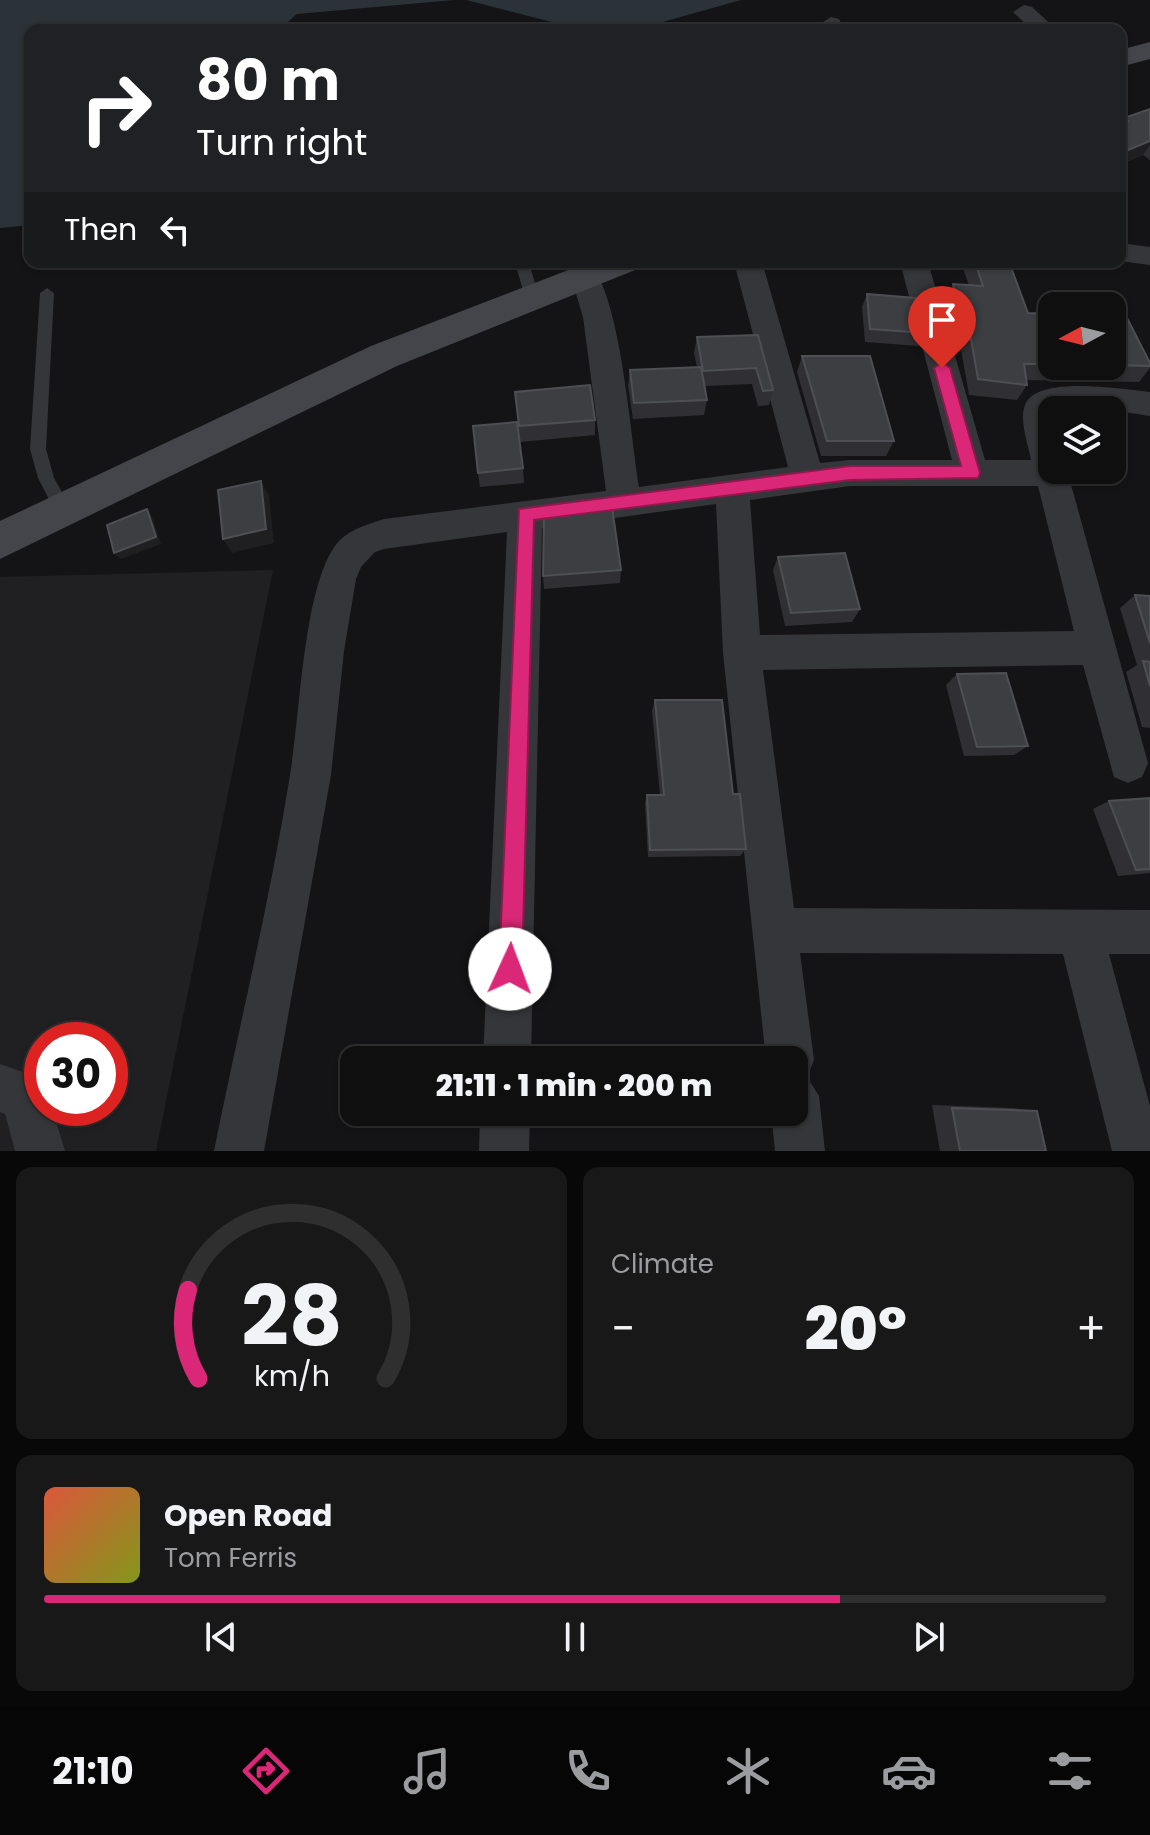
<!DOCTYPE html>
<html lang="en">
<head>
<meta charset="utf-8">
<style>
	body { margin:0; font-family:Poppins,sans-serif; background:#181819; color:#f1f3f6; height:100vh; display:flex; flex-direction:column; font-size:30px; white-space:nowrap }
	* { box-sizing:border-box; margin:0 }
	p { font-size:26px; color:#9b9c9f }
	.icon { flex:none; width:44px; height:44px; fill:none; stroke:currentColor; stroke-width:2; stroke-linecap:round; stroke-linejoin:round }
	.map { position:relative; height:1151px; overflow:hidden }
	.details { display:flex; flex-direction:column; gap:16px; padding:16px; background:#080809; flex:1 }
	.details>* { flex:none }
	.guide { position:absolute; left:24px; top:24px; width:1102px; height:244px; border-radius:16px; box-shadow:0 2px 6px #0004,0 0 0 2px #2f2f30; background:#202124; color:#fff; overflow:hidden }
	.needle { width:52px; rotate:263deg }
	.buttons { position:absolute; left:1038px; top:292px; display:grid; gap:16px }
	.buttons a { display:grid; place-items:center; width:88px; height:88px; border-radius:16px; background:#0f0f10; box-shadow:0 2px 6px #0004,0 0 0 2px #2f2f30; font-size:40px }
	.speed { position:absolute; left:24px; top:1022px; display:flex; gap:16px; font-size:40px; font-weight:700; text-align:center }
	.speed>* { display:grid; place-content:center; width:104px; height:104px; border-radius:50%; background:#0f0f10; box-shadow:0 2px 6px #0004,0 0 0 2px #2f2f30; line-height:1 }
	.speed .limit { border:12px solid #d22; background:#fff; color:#111 }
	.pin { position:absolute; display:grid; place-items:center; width:68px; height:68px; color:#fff; margin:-82px -34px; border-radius:50% 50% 50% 0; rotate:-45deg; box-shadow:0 0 8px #0007 }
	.pin .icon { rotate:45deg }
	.me { position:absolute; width:88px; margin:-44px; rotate:2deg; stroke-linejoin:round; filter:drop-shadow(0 0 6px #0008) }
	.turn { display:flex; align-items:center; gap:28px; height:168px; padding:0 40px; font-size:36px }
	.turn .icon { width:104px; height:104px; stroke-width:2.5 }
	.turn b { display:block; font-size:56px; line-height:68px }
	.then { display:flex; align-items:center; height:76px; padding:0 40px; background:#0003; gap:16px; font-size:30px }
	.big { font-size:60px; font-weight:800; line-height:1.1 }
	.details .widget { flex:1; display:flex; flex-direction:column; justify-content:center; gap:12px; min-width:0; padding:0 28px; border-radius:16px; background:#181819 }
	.details .dial { align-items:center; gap:0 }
	.dial svg { height:208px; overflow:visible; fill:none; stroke:#2f2f30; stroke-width:7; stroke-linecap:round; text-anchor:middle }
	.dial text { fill:#f1f3f6; stroke:none }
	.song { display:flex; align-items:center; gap:24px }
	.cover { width:96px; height:96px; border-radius:12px; background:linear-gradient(135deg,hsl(10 70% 55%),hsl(70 70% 35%)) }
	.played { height:8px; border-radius:4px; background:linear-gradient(90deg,#db2777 75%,#2f2f30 75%) }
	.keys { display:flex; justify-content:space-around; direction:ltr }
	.heat { display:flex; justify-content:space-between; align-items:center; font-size:44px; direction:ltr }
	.details .tiles { flex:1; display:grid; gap:16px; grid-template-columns:1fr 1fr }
	.widget:last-child { grid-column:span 2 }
	.trip { position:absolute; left:340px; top:1046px; width:468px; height:80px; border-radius:16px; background:#0f0f10; box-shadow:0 2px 6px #0004,0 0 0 2px #2f2f30; font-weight:800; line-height:80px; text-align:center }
	.dock { display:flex; height:128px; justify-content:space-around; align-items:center; background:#060606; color:#9b9c9f }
	.dock .icon { width:56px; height:56px }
	.dock .selected { color:#db2777 }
	.dock b { font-size:36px; color:#f1f3f6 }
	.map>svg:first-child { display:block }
	.built { fill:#202023; fill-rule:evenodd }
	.water { fill:#2b3339 }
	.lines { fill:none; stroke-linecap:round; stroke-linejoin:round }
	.lane { fill:#35363a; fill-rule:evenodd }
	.street { fill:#35363a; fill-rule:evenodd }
	.secondary { fill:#43454a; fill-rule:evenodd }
	.wall { fill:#303034 }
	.shaded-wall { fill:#1f1f22 }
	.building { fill:#3d3e42; stroke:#4d4f54; stroke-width:2 }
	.route { fill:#db2777; stroke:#8e194d; stroke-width:2 }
</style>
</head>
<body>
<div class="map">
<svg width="1150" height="1151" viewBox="0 0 1150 1151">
	<rect width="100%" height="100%" fill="#141416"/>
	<path class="built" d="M273,570L156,1151H0V577ZM42,1040H110V1108H42Z"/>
	<g class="water">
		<path d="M0,0H454L297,14L278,30H30V225L0,228Z"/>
		<path d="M466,0H741L634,30H583Z"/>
	</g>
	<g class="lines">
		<g class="lane">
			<path d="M515,262H529L539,298L537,302L532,303L525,298Z"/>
			<path d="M47,288L54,293L46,449L54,478L72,510L69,515H57L38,478L30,449L40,293Z"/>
		</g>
		<g class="street">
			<path d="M1024,5L1032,7L1057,30H1032L1013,12Z"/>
			<path d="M831,17L839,19L845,30H823L820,24Z"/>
			<path d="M1120,243L1150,247V265L1120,261Z"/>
			<path d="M734,262H762L820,463L850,460H952L900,262H928L985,460H1031C1028,443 1019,421 1025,405C1037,374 1125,390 1150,392V416L1112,410H1052V470H1067L1148,763L1142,777L1128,783L1114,777L1083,665L763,670L794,908L1150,910V954H1109L1150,1106V1151H1112L1063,954L800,953L814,1060L807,1077L819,1096L825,1151H775L771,1112H794V1060H766L723,653L716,504L542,528L531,1060H483L507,532L384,549L375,552L361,567L356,579L344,651L331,775L264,1151H214C239,1026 270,901 290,775C300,718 303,595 333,549C345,530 364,526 384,519L606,491L583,317L571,277L575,270L585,267L595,270C622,315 630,431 639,487L788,467ZM850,486H1038L1074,631L760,635L750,500Z"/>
			<path d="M0,1064L40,1078L42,1108H52L65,1151H15L5,1114L0,1112Z"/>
			<path d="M480,1112H530L529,1151H479Z"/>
		</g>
		<g class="secondary">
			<path d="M1150,42V59L1120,67V50Z"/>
			<path d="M589,262H640L635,270L397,366L0,559V521L371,346Z"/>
		</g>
	</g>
	<g class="wall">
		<path d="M1150,109V160L1143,155L1120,165V124L1124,118Z"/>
		<path d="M965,262H1009L1028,313L1052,314V366H1112L1150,363V368L1139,382L1026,380L1027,385L1017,400L969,395L961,349L956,348L945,300L953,284L969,285L962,266Z"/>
		<path d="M867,294L925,333L919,346L865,342L862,307Z"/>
		<path d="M758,335L773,390L769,405L758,406L752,384L705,386L707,400L704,415L633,419L628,386L630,370L697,367L694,353L697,337Z"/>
		<path d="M802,356L894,441L886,456H821L797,372Z"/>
		<path d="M515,392L595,420V435L520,442Z"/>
		<path d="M523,468L524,483L480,487L478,473Z"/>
		<path d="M778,557L860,609L852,622L785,626L773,570Z"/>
		<path d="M621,570L620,583L544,589L543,576Z"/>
		<path d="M1135,595L1150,596V728L1142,727L1126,672L1137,665L1120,608Z"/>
		<path d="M957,674L1028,746L1014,755L964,756L946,685Z"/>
		<path d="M655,700L733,794L746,849L740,856L648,857L645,803L647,795H660L652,711Z"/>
		<path d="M1150,798V873L1118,876L1093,809L1109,801Z"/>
		<path d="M932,1105L1013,1108L1037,1111L1046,1151H940Z"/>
	</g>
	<g class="shaded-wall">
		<path d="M1150,141V145L1143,155L1120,165L1121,153Z"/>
		<path d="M261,481L269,495L274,543L232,553L223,539Z"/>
		<path d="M147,509L152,517L161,544L121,559L114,553Z"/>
	</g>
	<g class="building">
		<path d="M1150,109V141L1121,153L1120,124L1128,121L1124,118Z"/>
		<path d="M975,262H1009L1028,313L1052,314V364H1024L1027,385L978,379L970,333H964L953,284L983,286Z"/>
		<path d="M867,294L916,298L925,333L870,329Z"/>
		<path d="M1112,317L1127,318L1150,363V366L1112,365Z"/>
		<path d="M758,335L773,390L763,391L756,368L703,371L697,337Z"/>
		<path d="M802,356H870L894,441H827Z"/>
		<path d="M701,367L707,400L634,403L630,370Z"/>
		<path d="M590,385L595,420L519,426L515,392Z"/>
		<path d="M517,422L523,468L478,473L473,426Z"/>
		<path d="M261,481L266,529L223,539L218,490Z"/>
		<path d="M612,507L621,570L543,576L544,517Z"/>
		<path d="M147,509L156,537L114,553L107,525Z"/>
		<path d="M845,553L860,609L791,613L778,557Z"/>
		<path d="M1135,595L1150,596V643Z"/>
		<path d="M1143,661L1150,662V686Z"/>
		<path d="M1006,673L1028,746L977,747L957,674Z"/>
		<path d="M655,700H722L733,794H740L746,849L650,850L647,795H664Z"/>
		<path d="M1150,798V869L1136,870L1109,801Z"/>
		<path d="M952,1108L1037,1111L1046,1151H960Z"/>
	</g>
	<path class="route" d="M942,362L950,368L980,473L978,478L850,480L534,520L522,969L518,977L510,981L502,977L499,969L519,509L850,466H961L934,368Z"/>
</svg>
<div class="buttons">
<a><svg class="needle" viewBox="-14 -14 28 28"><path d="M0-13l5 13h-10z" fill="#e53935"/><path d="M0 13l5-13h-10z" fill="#9b9c9f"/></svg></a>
<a><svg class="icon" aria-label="layers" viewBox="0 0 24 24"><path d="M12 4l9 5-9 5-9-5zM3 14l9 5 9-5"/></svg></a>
</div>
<div class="speed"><div class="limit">30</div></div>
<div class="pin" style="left:942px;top:368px;background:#d93025"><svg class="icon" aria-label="arrive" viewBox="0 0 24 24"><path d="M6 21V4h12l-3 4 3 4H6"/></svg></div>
<svg class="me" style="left:510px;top:969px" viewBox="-20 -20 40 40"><circle r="19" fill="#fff"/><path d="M0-13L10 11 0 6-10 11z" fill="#db2777"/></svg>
<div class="trip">21:11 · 1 min · 200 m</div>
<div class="guide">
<div class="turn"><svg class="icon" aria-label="right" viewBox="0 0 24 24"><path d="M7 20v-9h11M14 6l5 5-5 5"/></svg><div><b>80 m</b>Turn right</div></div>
<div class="then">Then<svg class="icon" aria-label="left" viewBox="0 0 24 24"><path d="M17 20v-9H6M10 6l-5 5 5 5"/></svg></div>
</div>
</div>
<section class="details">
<div class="tiles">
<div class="widget dial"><svg viewBox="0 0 100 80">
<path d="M14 69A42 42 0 1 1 86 69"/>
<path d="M14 69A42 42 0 0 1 10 35" stroke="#db2777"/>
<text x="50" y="56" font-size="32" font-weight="700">28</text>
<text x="50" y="72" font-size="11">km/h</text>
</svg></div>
<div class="widget"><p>Climate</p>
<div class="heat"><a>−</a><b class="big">20°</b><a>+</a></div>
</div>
<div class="widget">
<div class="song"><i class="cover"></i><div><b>Open Road</b><p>Tom Ferris</p></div></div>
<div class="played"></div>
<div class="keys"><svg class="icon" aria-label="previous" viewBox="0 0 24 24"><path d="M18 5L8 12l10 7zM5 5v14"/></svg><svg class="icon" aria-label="pause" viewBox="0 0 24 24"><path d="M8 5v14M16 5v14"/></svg><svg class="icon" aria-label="next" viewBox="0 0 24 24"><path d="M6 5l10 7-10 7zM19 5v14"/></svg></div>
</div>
</div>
</section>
<nav class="dock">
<b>21:10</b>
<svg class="icon selected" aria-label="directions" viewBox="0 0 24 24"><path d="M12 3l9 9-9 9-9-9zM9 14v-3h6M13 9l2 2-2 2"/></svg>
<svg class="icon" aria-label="music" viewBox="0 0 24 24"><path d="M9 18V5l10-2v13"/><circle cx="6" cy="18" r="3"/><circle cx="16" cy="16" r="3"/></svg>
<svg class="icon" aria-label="phone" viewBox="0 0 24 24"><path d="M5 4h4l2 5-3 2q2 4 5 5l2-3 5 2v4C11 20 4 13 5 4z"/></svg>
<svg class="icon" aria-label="climate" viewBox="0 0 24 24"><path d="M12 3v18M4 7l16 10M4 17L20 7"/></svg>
<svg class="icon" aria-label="car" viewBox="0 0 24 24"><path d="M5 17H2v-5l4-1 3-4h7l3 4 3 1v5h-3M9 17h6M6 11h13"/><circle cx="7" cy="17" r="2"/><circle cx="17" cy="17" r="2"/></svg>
<svg class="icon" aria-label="filters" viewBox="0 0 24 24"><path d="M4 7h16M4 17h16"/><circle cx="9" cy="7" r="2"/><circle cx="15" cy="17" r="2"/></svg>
</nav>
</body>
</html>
